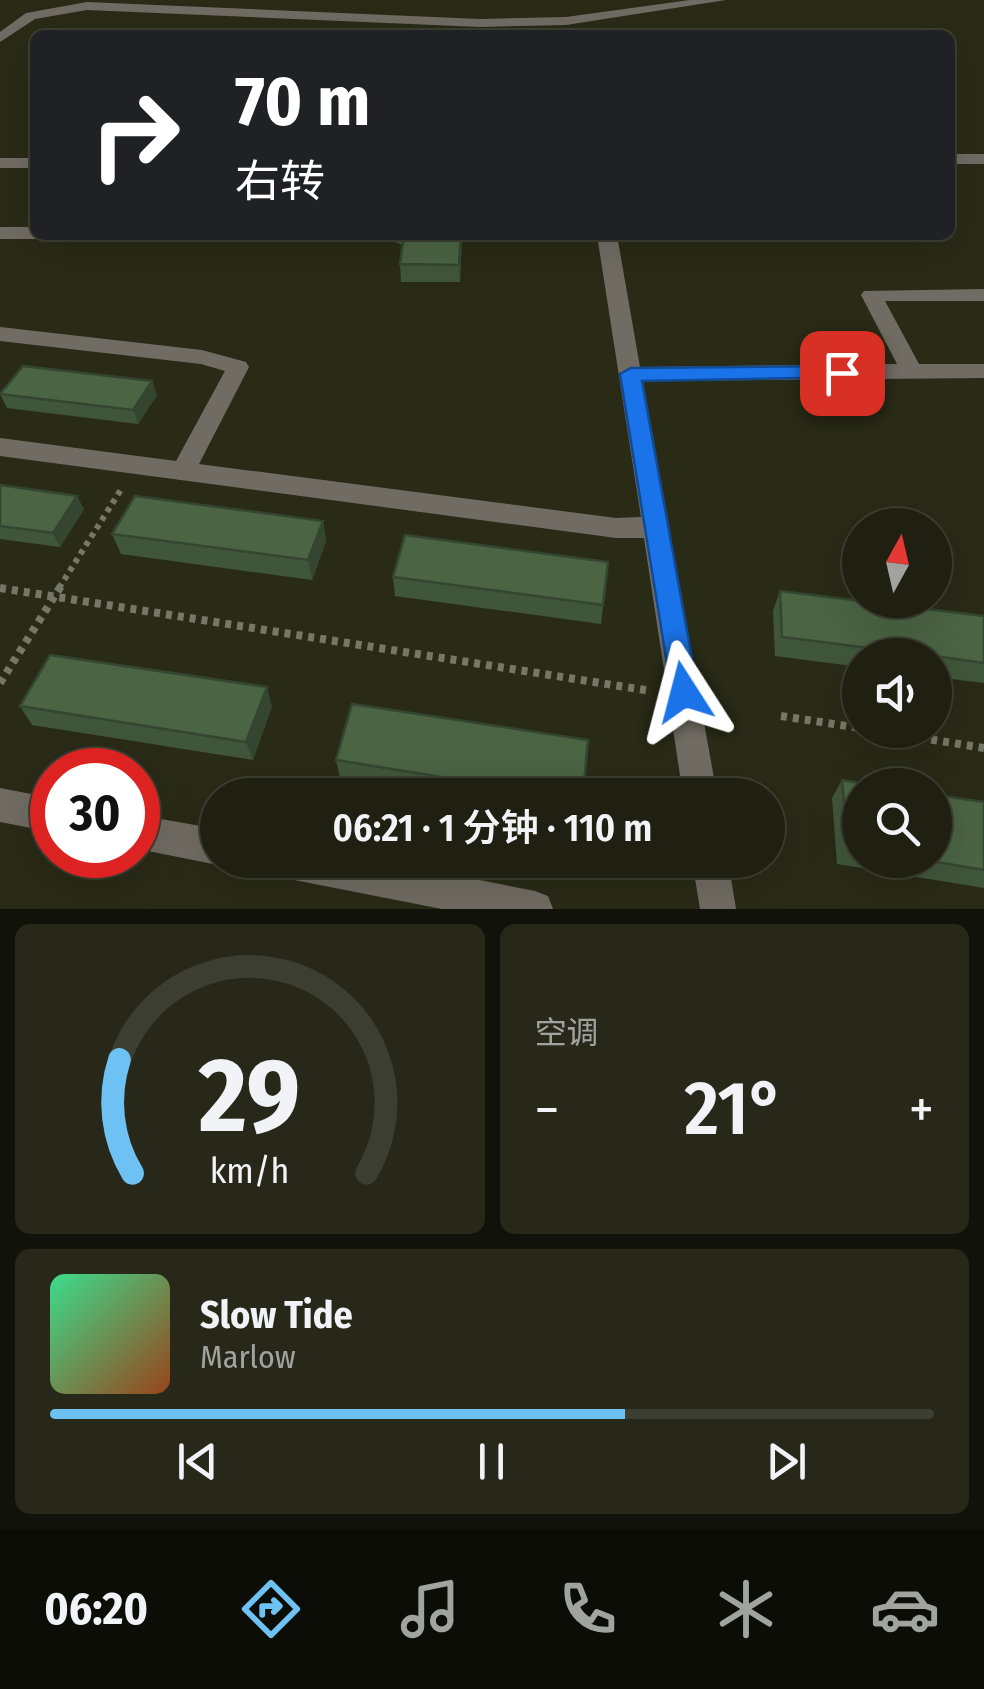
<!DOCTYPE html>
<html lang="zh">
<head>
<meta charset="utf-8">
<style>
	body { margin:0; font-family:"Fira Sans Condensed","Noto Sans SC",sans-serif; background:#27281a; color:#f1f3f6; height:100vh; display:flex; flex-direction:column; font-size:38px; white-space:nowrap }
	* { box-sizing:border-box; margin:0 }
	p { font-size:32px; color:#a1a39f }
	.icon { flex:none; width:55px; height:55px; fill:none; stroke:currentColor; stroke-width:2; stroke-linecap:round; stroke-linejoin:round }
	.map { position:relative; height:909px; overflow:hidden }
	.drawer { display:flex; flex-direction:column; gap:15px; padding:15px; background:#111209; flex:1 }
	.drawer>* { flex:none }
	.guide { position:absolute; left:30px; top:30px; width:925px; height:210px; border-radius:15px; box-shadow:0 10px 40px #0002,0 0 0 2px #3c3e31; background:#202124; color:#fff; overflow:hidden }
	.needle { width:65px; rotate:8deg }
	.controls { position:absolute; left:842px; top:508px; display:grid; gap:20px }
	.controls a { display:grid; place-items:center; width:110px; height:110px; border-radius:50%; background:#1f2011; box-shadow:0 10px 40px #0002,0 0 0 2px #3c3e31; font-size:50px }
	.speed { position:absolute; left:30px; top:748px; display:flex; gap:20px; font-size:50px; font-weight:700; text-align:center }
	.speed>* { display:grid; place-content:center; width:130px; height:130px; border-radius:50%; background:#1f2011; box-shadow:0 10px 40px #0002,0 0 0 2px #3c3e31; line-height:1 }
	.speed .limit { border:15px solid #d22; background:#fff; color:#111 }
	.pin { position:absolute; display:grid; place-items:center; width:85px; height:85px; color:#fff; margin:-42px; border-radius:20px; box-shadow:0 5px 15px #0006 }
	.me { position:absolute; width:110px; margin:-55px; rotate:351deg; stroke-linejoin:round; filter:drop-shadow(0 0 8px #0008) }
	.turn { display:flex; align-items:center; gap:35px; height:210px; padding:0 40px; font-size:45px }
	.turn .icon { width:130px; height:130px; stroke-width:2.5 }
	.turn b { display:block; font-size:70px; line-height:85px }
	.big { font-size:75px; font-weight:600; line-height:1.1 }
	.drawer .card { flex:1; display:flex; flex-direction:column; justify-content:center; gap:15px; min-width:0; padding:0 35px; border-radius:15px; background:#27281a }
	.drawer .dial { align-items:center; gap:0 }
	.dial svg { height:260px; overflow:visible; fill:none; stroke:#3c3e31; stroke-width:7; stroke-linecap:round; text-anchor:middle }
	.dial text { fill:#f1f3f6; stroke:none }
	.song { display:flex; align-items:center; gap:30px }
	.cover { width:120px; height:120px; border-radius:15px; background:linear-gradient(135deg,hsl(150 70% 55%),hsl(20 70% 35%)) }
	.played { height:10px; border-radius:5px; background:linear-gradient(90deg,#6dc2f3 65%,#3c3e31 65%) }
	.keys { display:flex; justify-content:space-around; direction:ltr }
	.heat { display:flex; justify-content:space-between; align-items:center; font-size:55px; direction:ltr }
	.drawer .tiles { flex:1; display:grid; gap:15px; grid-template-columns:1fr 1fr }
	.card:last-child { grid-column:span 2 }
	.trip { position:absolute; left:200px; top:778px; width:585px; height:100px; border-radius:50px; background:#1f2011; box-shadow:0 10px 40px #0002,0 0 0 2px #3c3e31; font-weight:600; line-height:100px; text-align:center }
	.tab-bar { display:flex; height:160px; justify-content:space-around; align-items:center; background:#0c0d07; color:#a1a39f }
	.tab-bar .icon { width:70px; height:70px }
	.tab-bar .selected { color:#6dc2f3 }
	.tab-bar b { font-size:45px; color:#f1f3f6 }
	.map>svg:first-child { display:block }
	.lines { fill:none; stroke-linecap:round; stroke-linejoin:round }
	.path-far1 { stroke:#767867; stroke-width:6; stroke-dasharray:5 5; stroke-linecap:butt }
	.path { stroke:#767867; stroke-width:8; stroke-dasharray:6 6; stroke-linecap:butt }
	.minor { fill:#706c63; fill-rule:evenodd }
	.wall { fill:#40563a }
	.shaded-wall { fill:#344630 }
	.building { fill:#4b6444; stroke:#344630; stroke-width:2.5 }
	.route { fill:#1a73e8; stroke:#114b97; stroke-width:2.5 }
</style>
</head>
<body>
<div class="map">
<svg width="984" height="909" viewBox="0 0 984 909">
	<rect width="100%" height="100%" fill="#292b17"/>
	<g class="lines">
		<path class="path-far1" d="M59,588L122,488"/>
		<g class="path">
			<path d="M0,588L651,691"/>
			<path d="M0,683L61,586"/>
			<path d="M781,716L860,728"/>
			<path d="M872,730L984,748"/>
		</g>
		<g class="minor">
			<path d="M690,0H726L566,25L480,27L87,10L35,19L0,42V32L26,13L87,2L480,19L566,17Z"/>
			<rect x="950" y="154" width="34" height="10"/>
			<rect x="0" y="158" width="35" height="10"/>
			<path d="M0,227H35V235H43L35,239H0Z"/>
			<path d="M597,235H617L640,367L897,364L861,295L864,291L984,289V301H885L919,364H984V378L643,381L717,795H683L644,538H616L0,456V438L176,461L225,371L201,364L0,341V327L202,350L246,362L249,367L199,464L616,518L641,517Z"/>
			<path d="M0,788L52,798V832L0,822Z"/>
			<path d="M138,815L218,829V860H229L218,865L138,849Z"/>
			<path d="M266,860H377L535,891L548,896L553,909H442L284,878L271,873Z"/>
			<path d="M692,860H728L736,909H700Z"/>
		</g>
	</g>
	<g class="wall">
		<path d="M377,235H462L460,282H401L400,264L403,245Z"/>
		<path d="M0,394L157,395L138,424L7,408Z"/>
		<path d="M0,485L84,509L60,547L0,539Z"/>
		<path d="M323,521L326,541L312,580L121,554L112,534Z"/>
		<path d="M608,562L601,624L395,596L393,577Z"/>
		<path d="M780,591L984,616V683L935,677V655H860V667L775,656L773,611Z"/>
		<path d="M20,706H272L253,760L32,725Z"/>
		<path d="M336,760L583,795H446L340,778Z"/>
		<path d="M842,780L860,785V860H935L984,802V888L837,864L832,798Z"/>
	</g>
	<g class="shaded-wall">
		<path d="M461,235H462L460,282L459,265Z"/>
		<path d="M152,381L157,395L138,424L133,410Z"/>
		<path d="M77,496L84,509L60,547L53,533Z"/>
		<path d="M323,521L326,541L312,580L308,560Z"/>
		<path d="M267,687L272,706L253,760L246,742Z"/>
	</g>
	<g class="building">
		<path d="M306,32L358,35H305Z"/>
		<path d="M404,235H461L459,265L400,264Z"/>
		<path d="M23,366L152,381L133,410L0,394Z"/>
		<path d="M0,485L77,496L53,533L0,526Z"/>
		<path d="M135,496L323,521L308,560L112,534Z"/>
		<path d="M405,535L608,562L603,605L393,577Z"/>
		<path d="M780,591L984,616V663L935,656V655H924L782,637Z"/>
		<path d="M50,655L267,687L246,742L20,706Z"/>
		<path d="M352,704L588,740L583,795H554L336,760Z"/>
		<path d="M842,780L871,785H860V850L848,848Z"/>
		<path d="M935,795L984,802V870L925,860H935Z"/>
	</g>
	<path class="route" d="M842,366L849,368L852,373L849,377L642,381L698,692L694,701L684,705L673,701L620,374L631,368Z"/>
</svg>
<div class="controls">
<a><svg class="needle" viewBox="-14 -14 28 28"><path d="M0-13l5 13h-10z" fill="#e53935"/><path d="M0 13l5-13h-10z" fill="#a1a39f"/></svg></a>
<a><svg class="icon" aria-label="sound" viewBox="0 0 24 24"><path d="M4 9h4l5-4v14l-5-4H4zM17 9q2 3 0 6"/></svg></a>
<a><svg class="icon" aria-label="search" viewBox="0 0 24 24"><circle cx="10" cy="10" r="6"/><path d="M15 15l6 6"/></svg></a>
</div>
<div class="speed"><div class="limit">30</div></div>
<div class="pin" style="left:842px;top:373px;background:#d93025"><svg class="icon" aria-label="arrive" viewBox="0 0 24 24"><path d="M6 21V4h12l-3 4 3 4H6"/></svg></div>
<svg class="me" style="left:684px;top:692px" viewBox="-20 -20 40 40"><path d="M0-17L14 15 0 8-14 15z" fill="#1a73e8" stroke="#fff" stroke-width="4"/></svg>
<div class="trip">06:21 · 1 分钟 · 110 m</div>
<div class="guide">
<div class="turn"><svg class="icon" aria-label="right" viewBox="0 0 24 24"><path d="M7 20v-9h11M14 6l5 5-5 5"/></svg><div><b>70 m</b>右转</div></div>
</div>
</div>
<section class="drawer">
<div class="tiles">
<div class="card dial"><svg viewBox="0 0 100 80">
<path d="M14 69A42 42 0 1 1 86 69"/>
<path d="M14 69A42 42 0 0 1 10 34" stroke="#6dc2f3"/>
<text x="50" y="56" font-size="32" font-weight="700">29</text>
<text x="50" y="72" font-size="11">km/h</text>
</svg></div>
<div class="card"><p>空调</p>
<div class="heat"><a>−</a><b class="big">21°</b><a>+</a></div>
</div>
<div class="card">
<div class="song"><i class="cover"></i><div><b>Slow Tide</b><p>Marlow</p></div></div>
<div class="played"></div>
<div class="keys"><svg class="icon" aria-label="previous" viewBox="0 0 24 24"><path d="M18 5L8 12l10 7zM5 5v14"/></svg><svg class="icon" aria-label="pause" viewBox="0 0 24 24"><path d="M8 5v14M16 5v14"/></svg><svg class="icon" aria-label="next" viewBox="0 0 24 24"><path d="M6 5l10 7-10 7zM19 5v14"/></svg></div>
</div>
</div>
</section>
<nav class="tab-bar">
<b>06:20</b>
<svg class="icon selected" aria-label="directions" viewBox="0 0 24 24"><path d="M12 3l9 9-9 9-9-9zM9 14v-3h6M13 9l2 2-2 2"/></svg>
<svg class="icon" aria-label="music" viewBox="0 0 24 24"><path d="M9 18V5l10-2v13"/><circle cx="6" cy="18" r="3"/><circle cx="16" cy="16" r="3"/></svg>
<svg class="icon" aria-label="phone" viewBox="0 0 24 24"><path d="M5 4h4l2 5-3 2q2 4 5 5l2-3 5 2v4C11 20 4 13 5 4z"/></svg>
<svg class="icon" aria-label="climate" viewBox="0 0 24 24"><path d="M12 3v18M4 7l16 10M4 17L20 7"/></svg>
<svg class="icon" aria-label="car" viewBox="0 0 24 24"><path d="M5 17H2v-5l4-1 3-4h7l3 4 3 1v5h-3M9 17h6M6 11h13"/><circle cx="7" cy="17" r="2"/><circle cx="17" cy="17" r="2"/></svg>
</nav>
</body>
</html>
